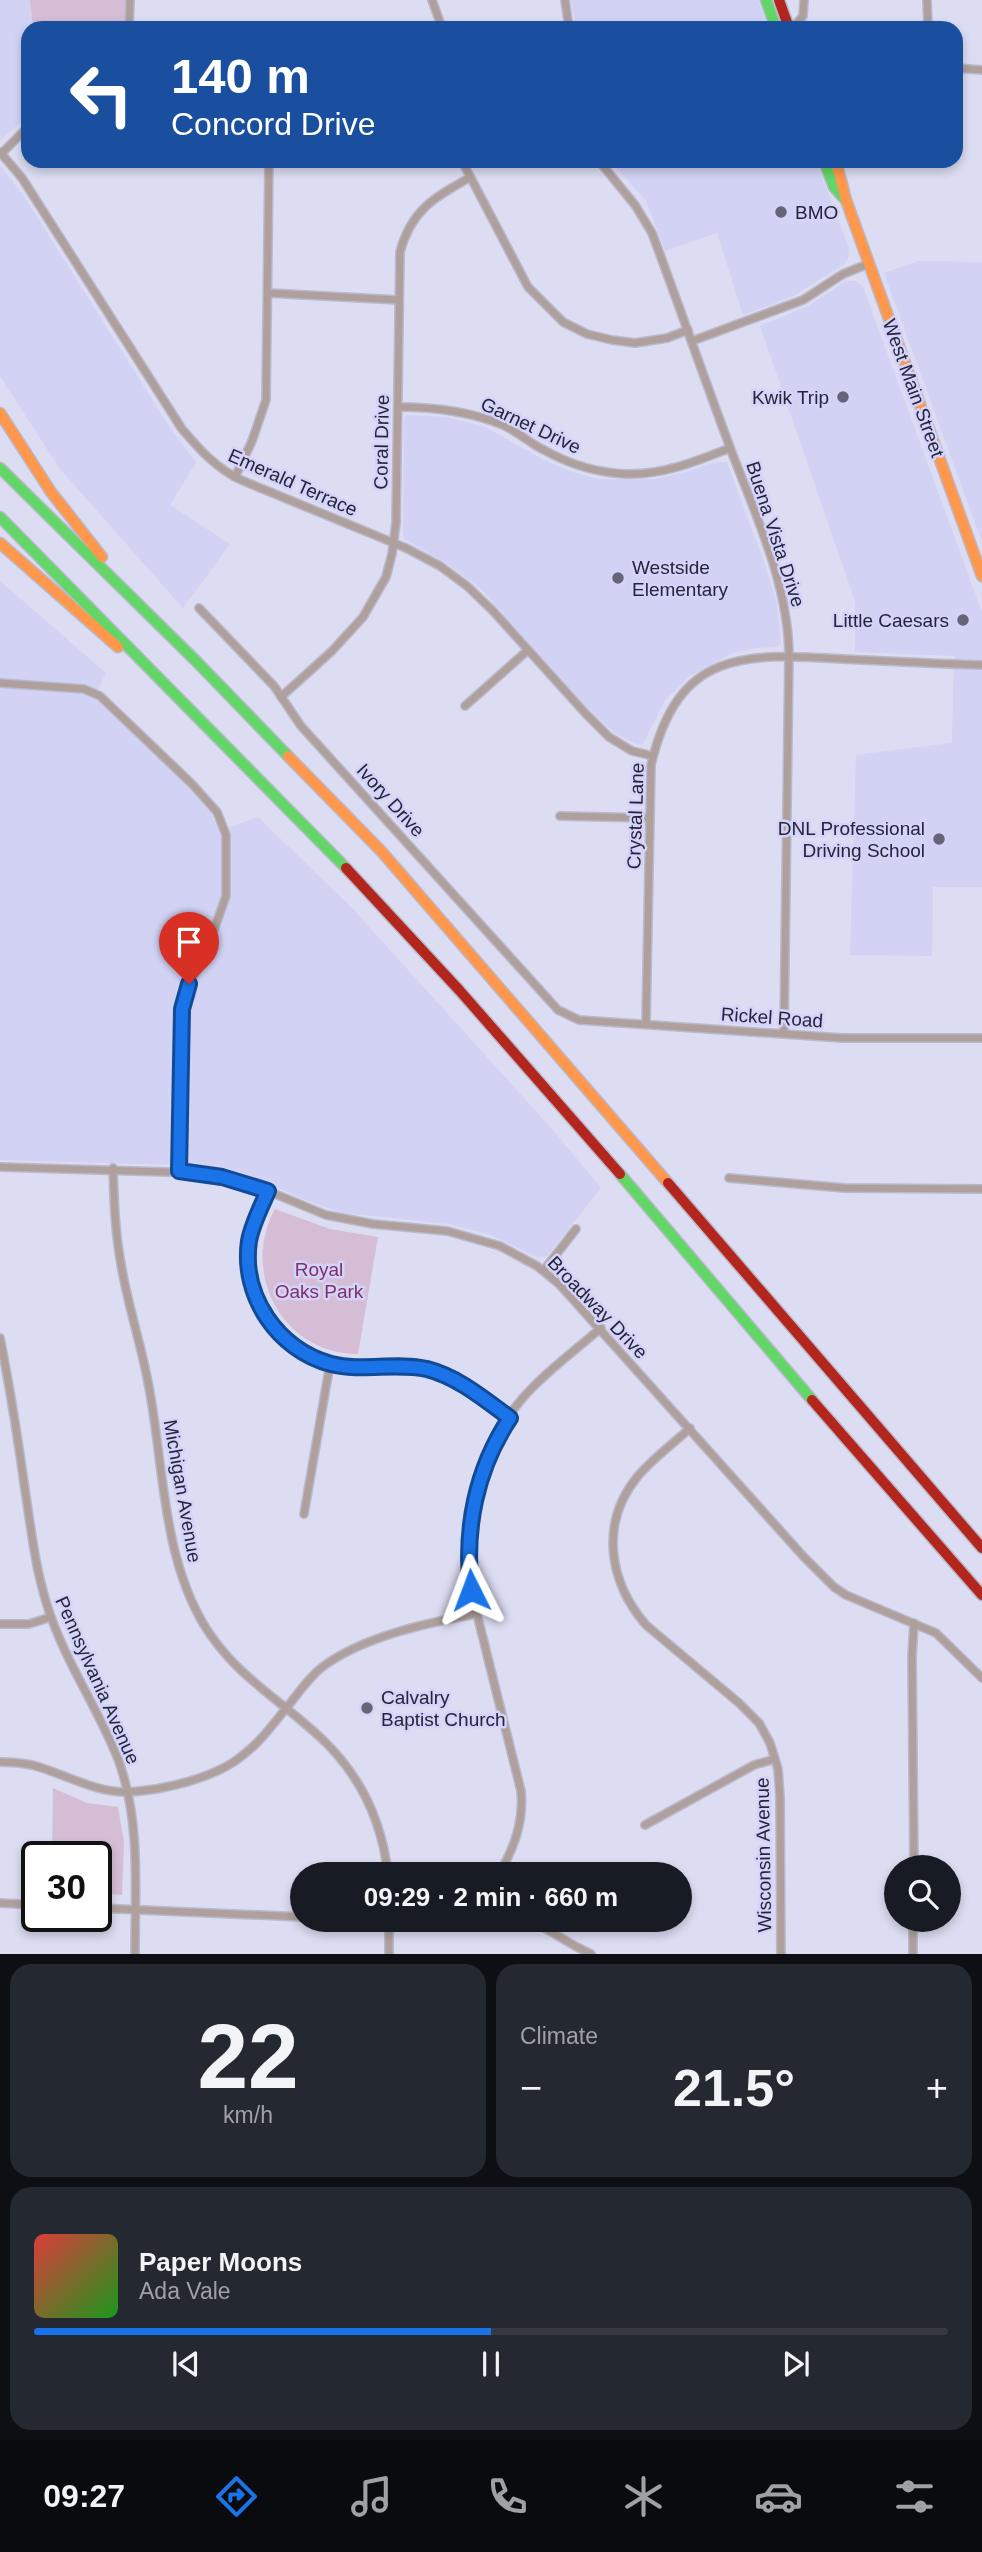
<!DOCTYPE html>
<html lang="en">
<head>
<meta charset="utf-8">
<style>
	body { margin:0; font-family:Helvetica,sans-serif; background:#242831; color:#f1f3f6; height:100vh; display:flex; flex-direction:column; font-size:26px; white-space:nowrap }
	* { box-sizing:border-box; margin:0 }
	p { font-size:23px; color:#9ea1a6 }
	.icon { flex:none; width:38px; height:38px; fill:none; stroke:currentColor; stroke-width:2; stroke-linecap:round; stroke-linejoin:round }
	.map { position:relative; height:1954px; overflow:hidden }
	.details { display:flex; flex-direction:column; gap:10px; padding:10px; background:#0d0f14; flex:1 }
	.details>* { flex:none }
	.top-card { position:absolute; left:21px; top:21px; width:942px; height:147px; border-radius:21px; box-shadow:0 4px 10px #0003; background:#1a4fa0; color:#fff; overflow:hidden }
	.fabs { position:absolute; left:884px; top:1855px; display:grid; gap:14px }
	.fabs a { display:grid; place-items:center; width:77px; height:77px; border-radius:50%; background:#171b24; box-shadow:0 4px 10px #0003; font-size:35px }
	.speed { position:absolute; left:21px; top:1841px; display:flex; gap:14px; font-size:35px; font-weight:700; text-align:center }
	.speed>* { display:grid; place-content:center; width:91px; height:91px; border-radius:50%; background:#171b24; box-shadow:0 4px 10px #0003; line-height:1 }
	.speed .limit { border:4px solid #111; border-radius:10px; background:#fff; color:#111 }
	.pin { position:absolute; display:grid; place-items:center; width:60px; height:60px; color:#fff; margin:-72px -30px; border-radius:50% 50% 50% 0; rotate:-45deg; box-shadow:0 0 7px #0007 }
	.pin .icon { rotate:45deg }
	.me { position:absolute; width:77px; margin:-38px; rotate:357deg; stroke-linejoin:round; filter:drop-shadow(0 0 5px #0008) }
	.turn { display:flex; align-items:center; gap:24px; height:147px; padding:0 35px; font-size:32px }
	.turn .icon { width:91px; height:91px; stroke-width:2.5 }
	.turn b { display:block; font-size:49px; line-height:60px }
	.big { font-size:52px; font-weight:700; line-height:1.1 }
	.details .widget { flex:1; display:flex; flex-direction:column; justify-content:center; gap:10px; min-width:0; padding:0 24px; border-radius:21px; background:#242831 }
	.details .dial { align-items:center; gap:0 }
	.dial b { font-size:91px; line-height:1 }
	.song { display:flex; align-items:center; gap:21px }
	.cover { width:84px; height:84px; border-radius:10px; background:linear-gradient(135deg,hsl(0 70% 55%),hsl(120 70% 35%)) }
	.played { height:7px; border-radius:4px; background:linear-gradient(90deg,#1a73e8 50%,#363941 50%) }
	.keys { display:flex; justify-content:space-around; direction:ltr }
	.heat { display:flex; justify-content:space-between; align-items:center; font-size:38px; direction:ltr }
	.details .tiles { flex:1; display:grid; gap:10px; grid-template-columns:1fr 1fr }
	.widget:last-child { grid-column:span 2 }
	.trip { position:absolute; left:290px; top:1862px; width:402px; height:70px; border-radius:35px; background:#171b24; box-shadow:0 4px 10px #0003; font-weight:700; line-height:70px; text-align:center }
	.menu { display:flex; height:112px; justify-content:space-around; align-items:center; background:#090b0e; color:#9ea1a6 }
	.menu .icon { width:49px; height:49px }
	.menu .active { color:#1a73e8 }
	.menu b { font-size:32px; color:#f1f3f6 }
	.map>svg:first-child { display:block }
	.built { fill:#d2d2f4 }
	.green { fill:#d5bed5 }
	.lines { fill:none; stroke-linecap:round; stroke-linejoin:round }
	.street-casing { stroke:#b9b9cb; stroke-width:10 }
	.fast-casing { stroke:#b9b9cb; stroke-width:13 }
	.slow-casing { stroke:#b9b9cb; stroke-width:13 }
	.jam-casing { stroke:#b9b9cb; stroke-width:13 }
	.street { stroke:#b0a09d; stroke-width:7 }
	.fast { stroke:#63d668; stroke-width:10 }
	.slow { stroke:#ff974d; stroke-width:10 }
	.jam { stroke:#b3261e; stroke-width:10 }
	.route-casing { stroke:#114b97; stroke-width:18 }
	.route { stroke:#1a73e8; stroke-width:12 }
	.poi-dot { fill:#656578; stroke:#d3d3fb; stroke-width:2.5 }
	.labels { text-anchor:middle; stroke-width:5; stroke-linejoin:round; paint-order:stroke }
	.poi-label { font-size:19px; fill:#252537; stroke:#d3d3fb; text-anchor:start }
	.street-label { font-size:19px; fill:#252537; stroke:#d3d3fb }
	.park-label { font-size:19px; fill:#813263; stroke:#d3d3fb }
</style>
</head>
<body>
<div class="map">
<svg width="982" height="1954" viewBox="0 0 982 1954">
	<rect width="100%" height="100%" fill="#dcdcf2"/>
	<g class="built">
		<path d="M0,0H30L33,28H28V115L0,141Z"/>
		<path d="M571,0H758L768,28H576Z"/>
		<path d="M611,161H816L849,248L848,258L844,264L794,296L743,315L717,233L665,251L646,201Z"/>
		<path d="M0,165L27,201L172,431L196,462L170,505L230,544L183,608L60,469L0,376Z"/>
		<path d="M918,261L982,262V542L884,273Z"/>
		<path d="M846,281H856L863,287L982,612V887H933L932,956L850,955L856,755L952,743L954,656L855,652V601L760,326L808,306Z"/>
		<path d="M407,415L446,417L483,426L544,460L572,472L599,479H654L686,472L716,462H727L766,568L777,604L781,644L776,647L756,648L733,653L690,676L665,700L643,744L638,745L616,734L589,710L481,589L448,564L403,538L404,418Z"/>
		<path d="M0,581L106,673L93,698L112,712L192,790L211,814L219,831L258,817L353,909L552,1129L601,1188L547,1256L538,1258L491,1235L449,1224L344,1213L305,1200L272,1185L208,1166L0,1160Z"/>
	</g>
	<g class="green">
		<path d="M30,0H130L129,28H33Z"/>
		<path d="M275,1209L330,1229L378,1237L358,1354C283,1354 240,1273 275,1209Z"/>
		<path d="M53,1788L87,1803L118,1807L124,1843L122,1895L96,1893V1857H52Z"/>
	</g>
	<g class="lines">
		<defs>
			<g id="street">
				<path d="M432,0L442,28"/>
				<path d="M565,0L569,28"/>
				<path d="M927,0L928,28"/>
				<path d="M129,28L130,0"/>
				<path d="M793,28L803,16L804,0"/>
				<path d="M956,68L982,70"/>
				<path d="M0,152L22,178L182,429C200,450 216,468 241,480L406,548L440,566L467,586L493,611L586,714L609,737L632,751L653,756"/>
				<path d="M1,154L28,127"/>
				<path d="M462,161L528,287L563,322L587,334L612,340L635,343L667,338L688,330"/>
				<path d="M599,161L635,205L652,233C679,305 704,378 731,450C756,516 788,583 789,655L784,1033"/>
				<path d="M268,293L399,300"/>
				<path d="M692,341L803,300L843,274L868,264"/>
				<path d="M398,407C434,407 469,411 503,425C518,432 530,443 544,450C569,464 598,473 627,474C663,475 697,461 730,448"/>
				<path d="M235,477L252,441L266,400L269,161"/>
				<path d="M199,608L274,686L301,726L558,1010L579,1020L842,1038H982"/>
				<path d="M0,683L84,689L100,696L192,784L217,812L226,835V896L203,961L189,983L182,1009L179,1171"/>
				<path d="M281,697L332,651L363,617L386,577L392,554L396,523L400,252C411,211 433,198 469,178"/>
				<path d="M465,706L528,650"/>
				<path d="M560,816L649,818"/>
				<path d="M646,1023L651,765C678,650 743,653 843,659C890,661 936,664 982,665"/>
				<path d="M0,1167L199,1173L263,1189L326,1215L373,1224L447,1231L500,1246L537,1266L559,1284L803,1556L834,1587L846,1595L936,1633L982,1678"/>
				<path d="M113,1168C114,1200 115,1232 121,1264C128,1307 143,1350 150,1393C164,1471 163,1556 204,1625C235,1676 280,1699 322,1739C360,1775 382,1822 388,1874"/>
				<path d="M729,1178L844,1188L982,1189"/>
				<path d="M268,1191C261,1207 251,1224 249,1241C241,1296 278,1350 331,1364C362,1372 395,1362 427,1369C458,1377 484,1399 510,1418"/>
				<path d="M544,1270L576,1229"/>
				<path d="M0,1338C10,1388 18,1439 25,1490C31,1528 35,1567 47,1605C64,1660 97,1706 118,1759C141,1821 135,1888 135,1954"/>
				<path d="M690,1428C673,1444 653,1458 638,1476C599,1523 609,1582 646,1625L739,1703L759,1723L770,1743L778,1769L780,1797L781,1954"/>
				<path d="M304,1514L330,1364"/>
				<path d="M0,1624H29L51,1617"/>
				<path d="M0,1762C10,1762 22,1763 32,1765C63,1773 95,1793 128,1792C164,1790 216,1778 243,1755C259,1743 271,1727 283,1712C297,1696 308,1677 325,1665C366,1636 427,1623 475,1614"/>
				<path d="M645,1825L754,1765L775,1759"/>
				<path d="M914,1867L912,1657L914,1623"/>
				<path d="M499,1874C514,1848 524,1822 521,1791L471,1590C463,1517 481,1437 535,1385C555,1365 579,1347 601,1328"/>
				<path d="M0,1903L37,1905"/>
				<path d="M96,1908L303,1917"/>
				<path d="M366,1920H420"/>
				<path d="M389,1920V1954"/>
				<path d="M531,1920L575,1946L591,1954"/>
				<path d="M913,1920V1954"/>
			</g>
			<g id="fast">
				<path d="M766,0L776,28"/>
				<path d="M824,161L834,187L845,199"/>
				<path d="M0,468L196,661L288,756"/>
				<path d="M0,517L346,868"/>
				<path d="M620,1174L812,1400"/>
			</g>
			<g id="slow">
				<path d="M836,161L846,200L982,576"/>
				<path d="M0,413L51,492L102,557"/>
				<path d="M0,543L118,647"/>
				<path d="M288,756L382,852L668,1183"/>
			</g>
			<g id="jam">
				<path d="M779,0L789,28"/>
				<path d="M346,868L460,991L620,1174"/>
				<path d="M668,1183L982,1548"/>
				<path d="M812,1400L982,1595"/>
			</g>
		</defs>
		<use href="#street" class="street-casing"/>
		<use href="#fast" class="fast-casing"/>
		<use href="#slow" class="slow-casing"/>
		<use href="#jam" class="jam-casing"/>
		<use href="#street" class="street"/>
		<use href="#fast" class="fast"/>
		<use href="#slow" class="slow"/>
		<use href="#jam" class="jam"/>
	</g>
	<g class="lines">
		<defs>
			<path id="route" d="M189,984L182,1009L179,1171L222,1177L268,1191C261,1207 252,1224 249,1241C241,1296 278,1350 331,1364C362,1372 395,1362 427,1369C458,1377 484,1399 510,1418C476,1469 464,1529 471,1590"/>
		</defs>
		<use href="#route" class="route-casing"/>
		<use href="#route" class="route"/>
	</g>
	<g class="poi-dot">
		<circle cx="781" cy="212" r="7"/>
		<circle cx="843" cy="397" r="7"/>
		<circle cx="618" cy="578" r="7"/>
		<circle cx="963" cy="620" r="7"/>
		<circle cx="939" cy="839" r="7"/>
		<circle cx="367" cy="1708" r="7"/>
	</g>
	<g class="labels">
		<g class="poi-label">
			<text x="795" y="219">BMO</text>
			<text x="829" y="404" text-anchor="end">Kwik Trip</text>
			<text x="632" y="574">Westside<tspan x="632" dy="22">Elementary</tspan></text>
			<text x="949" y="627" text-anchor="end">Little Caesars</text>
			<text x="925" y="835" text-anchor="end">DNL Professional<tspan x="925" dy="22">Driving School</tspan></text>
			<text x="381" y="1704">Calvalry<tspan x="381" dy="22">Baptist Church</tspan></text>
		</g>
		<g class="street-label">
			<text transform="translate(914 388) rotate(70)" y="7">West Main Street</text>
			<text transform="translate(531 425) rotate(25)" y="7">Garnet Drive</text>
			<text transform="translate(381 442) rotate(-89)" y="7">Coral Drive</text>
			<text transform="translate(293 482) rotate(24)" y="7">Emerald Terrace</text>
			<text transform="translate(776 534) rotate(72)" y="7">Buena Vista Drive</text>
			<text transform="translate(391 800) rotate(48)" y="7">Ivory Drive</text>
			<text transform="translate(635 816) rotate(-88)" y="7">Crystal Lane</text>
			<text transform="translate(772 1017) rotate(4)" y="7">Rickel Road</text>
			<text transform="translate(598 1307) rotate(46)" y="7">Broadway Drive</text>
			<text transform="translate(183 1491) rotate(80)" y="7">Michigan Avenue</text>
			<text transform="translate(98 1680) rotate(66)" y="7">Pennsylvania Avenue</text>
			<text transform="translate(763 1855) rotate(-91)" y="7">Wisconsin Avenue</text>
		</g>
		<g class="park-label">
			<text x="319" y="1276">Royal<tspan x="319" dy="22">Oaks Park</tspan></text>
		</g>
	</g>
</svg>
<div class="fabs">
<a><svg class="icon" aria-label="search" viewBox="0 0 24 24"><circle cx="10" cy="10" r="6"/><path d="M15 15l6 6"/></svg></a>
</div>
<div class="speed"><div class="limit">30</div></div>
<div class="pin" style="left:189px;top:984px;background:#d93025"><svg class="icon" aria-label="arrive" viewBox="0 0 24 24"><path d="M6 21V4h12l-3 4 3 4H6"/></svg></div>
<svg class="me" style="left:471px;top:1590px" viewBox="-20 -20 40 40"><path d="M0-17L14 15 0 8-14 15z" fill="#1a73e8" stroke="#fff" stroke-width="4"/></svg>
<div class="trip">09:29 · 2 min · 660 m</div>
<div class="top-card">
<div class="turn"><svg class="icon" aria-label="left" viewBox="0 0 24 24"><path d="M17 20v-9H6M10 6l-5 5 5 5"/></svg><div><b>140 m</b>Concord Drive</div></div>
</div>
</div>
<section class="details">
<div class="tiles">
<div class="widget dial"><b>22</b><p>km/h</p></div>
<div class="widget"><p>Climate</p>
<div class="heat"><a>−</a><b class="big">21.5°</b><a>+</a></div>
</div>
<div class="widget">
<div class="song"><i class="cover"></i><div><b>Paper Moons</b><p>Ada Vale</p></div></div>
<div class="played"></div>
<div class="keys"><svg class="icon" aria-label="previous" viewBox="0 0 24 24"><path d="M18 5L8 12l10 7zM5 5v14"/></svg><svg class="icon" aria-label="pause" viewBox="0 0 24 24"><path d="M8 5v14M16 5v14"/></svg><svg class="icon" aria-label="next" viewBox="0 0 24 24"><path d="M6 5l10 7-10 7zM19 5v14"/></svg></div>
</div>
</div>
</section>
<nav class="menu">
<b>09:27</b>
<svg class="icon active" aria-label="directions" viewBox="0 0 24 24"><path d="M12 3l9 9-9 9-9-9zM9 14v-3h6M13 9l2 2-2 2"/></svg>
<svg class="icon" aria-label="music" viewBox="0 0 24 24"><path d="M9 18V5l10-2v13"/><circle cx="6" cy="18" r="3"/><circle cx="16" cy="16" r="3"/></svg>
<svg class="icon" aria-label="phone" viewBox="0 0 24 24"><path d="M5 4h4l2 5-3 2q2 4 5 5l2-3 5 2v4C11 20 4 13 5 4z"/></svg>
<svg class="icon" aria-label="climate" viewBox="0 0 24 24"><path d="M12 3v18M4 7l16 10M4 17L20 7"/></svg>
<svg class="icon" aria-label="car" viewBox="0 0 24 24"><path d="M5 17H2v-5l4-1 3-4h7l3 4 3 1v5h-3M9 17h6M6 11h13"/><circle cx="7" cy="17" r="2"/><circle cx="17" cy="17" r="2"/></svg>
<svg class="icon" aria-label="filters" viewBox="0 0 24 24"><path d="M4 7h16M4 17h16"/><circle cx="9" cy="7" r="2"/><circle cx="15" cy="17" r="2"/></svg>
</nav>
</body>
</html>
